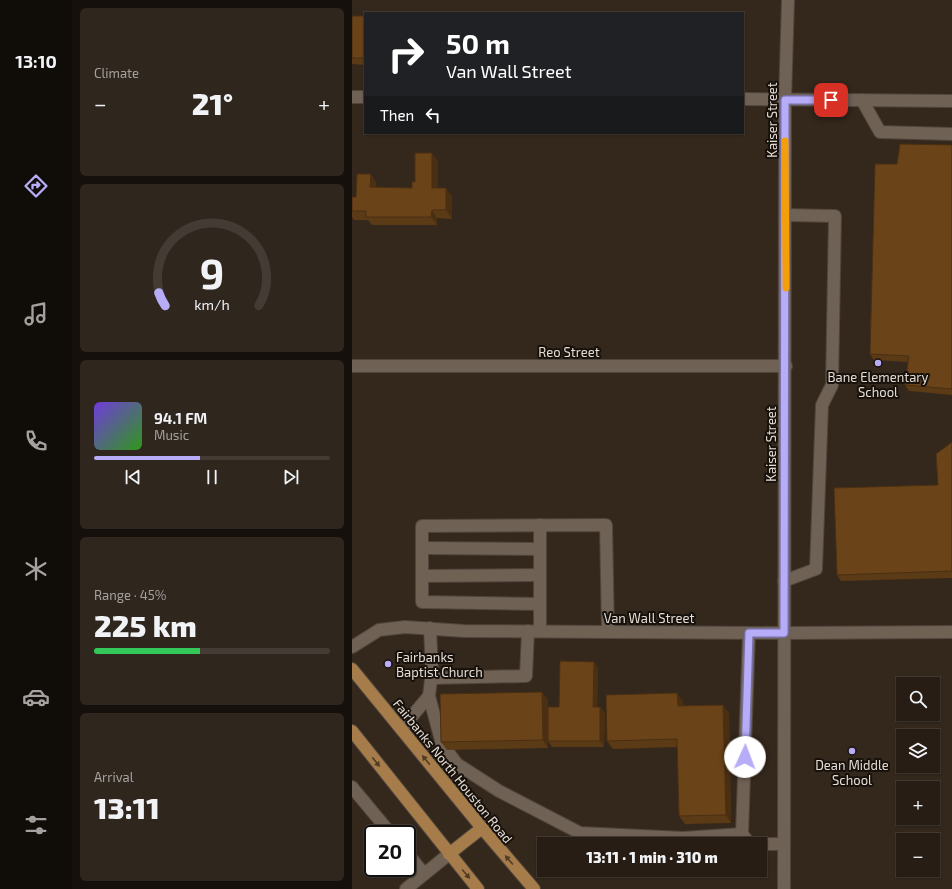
<!DOCTYPE html>
<html lang="en">
<head>
<meta charset="utf-8">
<style>
	body { margin:0; font-family:"Exo 2",sans-serif; background:#2f261e; color:#f1f3f6; height:100vh; display:flex; flex-direction:column; font-size:15px; white-space:nowrap }
	* { box-sizing:border-box; margin:0 }
	p { font-size:13px; color:#a4a2a0 }
	.icon { flex:none; width:22px; height:22px; fill:none; stroke:currentColor; stroke-width:2; stroke-linecap:round; stroke-linejoin:round }
	.map { position:relative; flex:1; overflow:hidden }
	.side { display:flex; flex-direction:column; gap:8px; padding:8px; background:#15100c; width:280px }
	.side>* { flex:none }
	.banner { position:absolute; left:12px; top:12px; width:380px; height:122px; border-radius:0px; box-shadow:0 1px 3px #0004,0 0 0 1px #433b34; background:#202124; color:#fff; overflow:hidden }
	.tools { position:absolute; left:544px; top:677px; display:grid; gap:8px }
	.tools a { display:grid; place-items:center; width:44px; height:44px; border-radius:0px; background:#271d15; box-shadow:0 1px 3px #0004,0 0 0 1px #433b34; font-size:20px }
	.speed { position:absolute; left:12px; top:825px; display:flex; gap:8px; font-size:20px; font-weight:700; text-align:center }
	.speed>* { display:grid; place-content:center; width:52px; height:52px; border-radius:50%; background:#271d15; box-shadow:0 1px 3px #0004,0 0 0 1px #433b34; line-height:1 }
	.speed .limit { border:2px solid #111; border-radius:6px; background:#fff; color:#111 }
	.pin { position:absolute; display:grid; place-items:center; width:34px; height:34px; color:#fff; margin:-17px; border-radius:8px; box-shadow:0 2px 6px #0006 }
	.me { position:absolute; width:44px; margin:-22px; rotate:2deg; stroke-linejoin:round; filter:drop-shadow(0 0 3px #0008) }
	.turn { display:flex; align-items:center; gap:14px; height:84px; padding:0 16px; font-size:18px }
	.turn .icon { width:52px; height:52px; stroke-width:2.5 }
	.turn b { display:block; font-size:28px; line-height:34px }
	.then { display:flex; align-items:center; height:38px; padding:0 16px; background:#0003; gap:8px; font-size:15px }
	.big { font-size:30px; font-weight:800; line-height:1.1 }
	.side .tile { flex:1; display:flex; flex-direction:column; justify-content:center; gap:6px; min-width:0; padding:0 14px; border-radius:6px; background:#2f261e }
	.side .dial { align-items:center; gap:0 }
	.dial svg { height:104px; overflow:visible; fill:none; stroke:#433b34; stroke-width:7; stroke-linecap:round; text-anchor:middle }
	.dial text { fill:#f1f3f6; stroke:none }
	.song { display:flex; align-items:center; gap:12px }
	.cover { width:48px; height:48px; border-radius:6px; background:linear-gradient(135deg,hsl(260 70% 55%),hsl(110 70% 35%)) }
	.played { height:4px; border-radius:2px; background:linear-gradient(90deg,#b6acf8 45%,#433b34 45%) }
	.keys { display:flex; justify-content:space-around; direction:ltr }
	.heat { display:flex; justify-content:space-between; align-items:center; font-size:22px; direction:ltr }
	.charge { height:6px; border-radius:3px; background:linear-gradient(90deg,#34c759 45%,#433b34 0) }
	.trip { position:absolute; left:185px; top:837px; width:230px; height:40px; border-radius:0px; background:#271d15; box-shadow:0 1px 3px #0004,0 0 0 1px #433b34; font-weight:800; line-height:40px; text-align:center }
	main { display:flex; flex:1; min-height:0 }
	.dock { display:flex; flex-direction:column; width:72px; justify-content:space-around; align-items:center; background:#100c08; color:#a4a2a0 }
	.dock .icon { width:28px; height:28px }
	.dock .on { color:#b6acf8 }
	.dock b { font-size:18px; color:#f1f3f6 }
	.map>svg:first-child { display:block }
	.lines { fill:none; stroke-linecap:round; stroke-linejoin:round }
	.minor-casing { stroke:#50453c; stroke-width:14 }
	.major-casing { stroke:#50453c; stroke-width:14 }
	.minor { stroke:#6f6154; stroke-width:12 }
	.major { stroke:#a67c4a; stroke-width:12 }
	.wall { fill:#5b3a16 }
	.shaded-wall { fill:#4a2f12 }
	.building { fill:#6a4319; stroke:#4a2f12 }
	.oneway { fill:#503c25 }
	.route-casing { stroke:#7670a1; stroke-width:10 }
	.route { stroke:#b6acf8; stroke-width:7 }
	.slow { stroke:#f59e0b; stroke-width:7 }
	.poi-dot { fill:#b6acf8; stroke:#17110c; stroke-width:1.5 }
	.labels { text-anchor:middle; stroke-width:4; stroke-linejoin:round; paint-order:stroke }
	.street-label { font-size:13px; fill:#e5dcd5; stroke:#17110c }
	.poi-label { font-size:13px; fill:#e5dcd5; stroke:#17110c }
</style>
</head>
<body>
<main>
<nav class="dock">
<b>13:10</b>
<svg class="icon on" aria-label="directions" viewBox="0 0 24 24"><path d="M12 3l9 9-9 9-9-9zM9 14v-3h6M13 9l2 2-2 2"/></svg>
<svg class="icon" aria-label="music" viewBox="0 0 24 24"><path d="M9 18V5l10-2v13"/><circle cx="6" cy="18" r="3"/><circle cx="16" cy="16" r="3"/></svg>
<svg class="icon" aria-label="phone" viewBox="0 0 24 24"><path d="M5 4h4l2 5-3 2q2 4 5 5l2-3 5 2v4C11 20 4 13 5 4z"/></svg>
<svg class="icon" aria-label="climate" viewBox="0 0 24 24"><path d="M12 3v18M4 7l16 10M4 17L20 7"/></svg>
<svg class="icon" aria-label="car" viewBox="0 0 24 24"><path d="M5 17H2v-5l4-1 3-4h7l3 4 3 1v5h-3M9 17h6M6 11h13"/><circle cx="7" cy="17" r="2"/><circle cx="17" cy="17" r="2"/></svg>
<svg class="icon" aria-label="filters" viewBox="0 0 24 24"><path d="M4 7h16M4 17h16"/><circle cx="9" cy="7" r="2"/><circle cx="15" cy="17" r="2"/></svg>
</nav>
<section class="side">
<div class="tile"><p>Climate</p>
<div class="heat"><a>−</a><b class="big">21°</b><a>+</a></div>
</div>
<div class="tile dial"><svg viewBox="0 0 100 80">
<path d="M14 69A42 42 0 1 1 86 69"/>
<path d="M14 69A42 42 0 0 1 9 59" stroke="#b6acf8"/>
<text x="50" y="56" font-size="32" font-weight="700">9</text>
<text x="50" y="72" font-size="11">km/h</text>
</svg></div>
<div class="tile">
<div class="song"><i class="cover"></i><div><b>94.1 FM</b><p>Music</p></div></div>
<div class="played"></div>
<div class="keys"><svg class="icon" aria-label="previous" viewBox="0 0 24 24"><path d="M18 5L8 12l10 7zM5 5v14"/></svg><svg class="icon" aria-label="pause" viewBox="0 0 24 24"><path d="M8 5v14M16 5v14"/></svg><svg class="icon" aria-label="next" viewBox="0 0 24 24"><path d="M6 5l10 7-10 7zM19 5v14"/></svg></div>
</div>
<div class="tile"><p>Range · 45%</p><b class="big">225 km</b><div class="charge"></div></div>
<div class="tile"><p>Arrival</p><b class="big">13:11</b></div>
</section>
<div class="map">
<svg width="600" height="889" viewBox="0 0 600 889">
	<rect width="100%" height="100%" fill="#34271c"/>
	<g class="lines">
		<defs>
			<g id="minor">
				<path d="M0,97H13"/>
				<path d="M391,99L600,101"/>
				<path d="M510,100L528,132L600,134"/>
				<path d="M0,366H434"/>
				<path d="M70,548L188,549"/>
				<path d="M70,576L187,575"/>
				<path d="M432,581L464,569L470,405L480,385L483,216L433,215"/>
				<path d="M187,604L70,602V526L254,525L256,632"/>
				<path d="M78,628L80,671L77,696L90,744L105,764L147,791L228,833L331,838L390,834"/>
				<path d="M188,631V525"/>
				<path d="M397,633L390,834L398,844"/>
				<path d="M0,647L27,630L53,627L112,631L256,632L432,633L600,632"/>
				<path d="M79,678L174,676L176,631"/>
				<path d="M49,729L77,696"/>
				<path d="M0,787L39,834"/>
				<path d="M408,844H431"/>
				<path d="M55,853L72,874"/>
				<path d="M54,889L97,854"/>
				<path d="M432,889L433,100L436,0"/>
			</g>
			<g id="major">
				<path d="M0,669L130,828L182,889"/>
				<path d="M0,731L126,889"/>
				<path d="M97,854L130,828"/>
			</g>
		</defs>
		<use href="#minor" class="minor-casing"/>
		<use href="#major" class="major-casing"/>
		<use href="#minor" class="minor"/>
		<use href="#major" class="major"/>
	</g>
	<g class="wall">
		<path d="M0,16L13,18V65L0,64Z"/>
		<path d="M600,145V395L557,391L553,385L556,362L522,360L518,354L545,164Z"/>
		<path d="M86,161V188L100,196V219L85,218V225H20L16,220H2L0,217V197H4L24,182V187L60,188L63,182Z"/>
		<path d="M600,442V578L489,581L485,575L586,485Z"/>
		<path d="M242,662L246,668L245,707H248L253,713L252,747H200L196,741V748L95,750L89,742L190,692L196,700V723L207,707Z"/>
		<path d="M331,701V706L371,705L377,713L379,823L333,824L327,816L326,747L261,749L255,741Z"/>
	</g>
	<g class="shaded-wall">
		<path d="M12,16L13,18V60L12,58Z"/>
		<path d="M80,153L86,161V196L80,188Z"/>
		<path d="M19,174L24,182V195L18,187Z"/>
		<path d="M94,188L100,196V219L94,210Z"/>
		<path d="M80,210L85,218V225L79,217Z"/>
		<path d="M242,662L246,668L245,713L241,707Z"/>
		<path d="M190,692L196,700V748L191,740Z"/>
		<path d="M325,693L331,701V714L326,706Z"/>
		<path d="M371,705L377,713L379,823L374,815Z"/>
		<path d="M248,707L253,713L252,747L248,741Z"/>
	</g>
	<g class="building">
		<rect x="0" y="16" width="12" height="42"/>
		<path d="M548,144L600,145V389L553,385L557,356L518,354L523,164H545Z"/>
		<path d="M63,153H80V188H94V210H80L79,217H14V211H0V197H4L5,174H19L18,187L60,188V182H63Z"/>
		<path d="M600,442V571L485,575L482,488L586,485L584,454Z"/>
		<path d="M208,661L242,662L241,707H248V741H196V707H207Z"/>
		<path d="M190,692L191,740L89,742L88,694Z"/>
		<path d="M325,693L326,706L371,705L374,815L327,816L325,739L255,741L254,695Z"/>
	</g>
	<defs><path id="oneway-solid" d="M-6-.8H1V-3.2L6.5 0L1 3.2V.8H-6Z"/></defs>
	<g class="oneway">
		<use href="#oneway-solid" transform="translate(74 760) rotate(-129)"/>
		<use href="#oneway-solid" transform="translate(24 762) rotate(52)"/>
		<use href="#oneway-solid" transform="translate(157 860) rotate(-131)"/>
		<use href="#oneway-solid" transform="translate(114 874) rotate(50)"/>
	</g>
	<g class="lines">
		<defs>
			<path id="route" d="M393,757L397,633H432L433,100H479"/>
		</defs>
		<use href="#route" class="route-casing"/>
		<use href="#route" class="route"/>
		<path class="slow" d="M433,141L434,288"/>
	</g>
	<g class="poi-dot">
		<circle cx="526" cy="363" r="4"/>
		<circle cx="36" cy="664" r="4"/>
		<circle cx="500" cy="751" r="4"/>
	</g>
	<g class="labels">
		<g class="street-label">
			<text transform="translate(420 120) rotate(-90)" y="5">Kaiser Street</text>
			<text x="217" y="357">Reo Street</text>
			<text transform="translate(419 444) rotate(-90)" y="5">Kaiser Street</text>
			<text x="297" y="623">Van Wall Street</text>
			<text transform="translate(101 771) rotate(51)" y="5">Fairbanks North Houston Road</text>
		</g>
		<g class="poi-label">
			<text x="526" y="382">Bane Elementary<tspan x="526" dy="15">School</tspan></text>
			<text x="44" y="662" text-anchor="start">Fairbanks<tspan x="44" dy="15">Baptist Church</tspan></text>
			<text x="500" y="770">Dean Middle<tspan x="500" dy="15">School</tspan></text>
		</g>
	</g>
</svg>
<div class="tools">
<a><svg class="icon" aria-label="search" viewBox="0 0 24 24"><circle cx="10" cy="10" r="6"/><path d="M15 15l6 6"/></svg></a>
<a><svg class="icon" aria-label="layers" viewBox="0 0 24 24"><path d="M12 4l9 5-9 5-9-5zM3 14l9 5 9-5"/></svg></a>
<a>+</a>
<a>−</a>
</div>
<div class="speed"><div class="limit">20</div></div>
<div class="pin" style="left:479px;top:100px;background:#d93025"><svg class="icon" aria-label="arrive" viewBox="0 0 24 24"><path d="M6 21V4h12l-3 4 3 4H6"/></svg></div>
<svg class="me" style="left:393px;top:757px" viewBox="-20 -20 40 40"><circle r="19" fill="#fff"/><path d="M0-13L10 11 0 6-10 11z" fill="#b6acf8"/></svg>
<div class="trip">13:11 · 1 min · 310 m</div>
<div class="banner">
<div class="turn"><svg class="icon" aria-label="right" viewBox="0 0 24 24"><path d="M7 20v-9h11M14 6l5 5-5 5"/></svg><div><b>50 m</b>Van Wall Street</div></div>
<div class="then">Then<svg class="icon" aria-label="left" viewBox="0 0 24 24"><path d="M17 20v-9H6M10 6l-5 5 5 5"/></svg></div>
</div>
</div>
</main>
</body>
</html>
